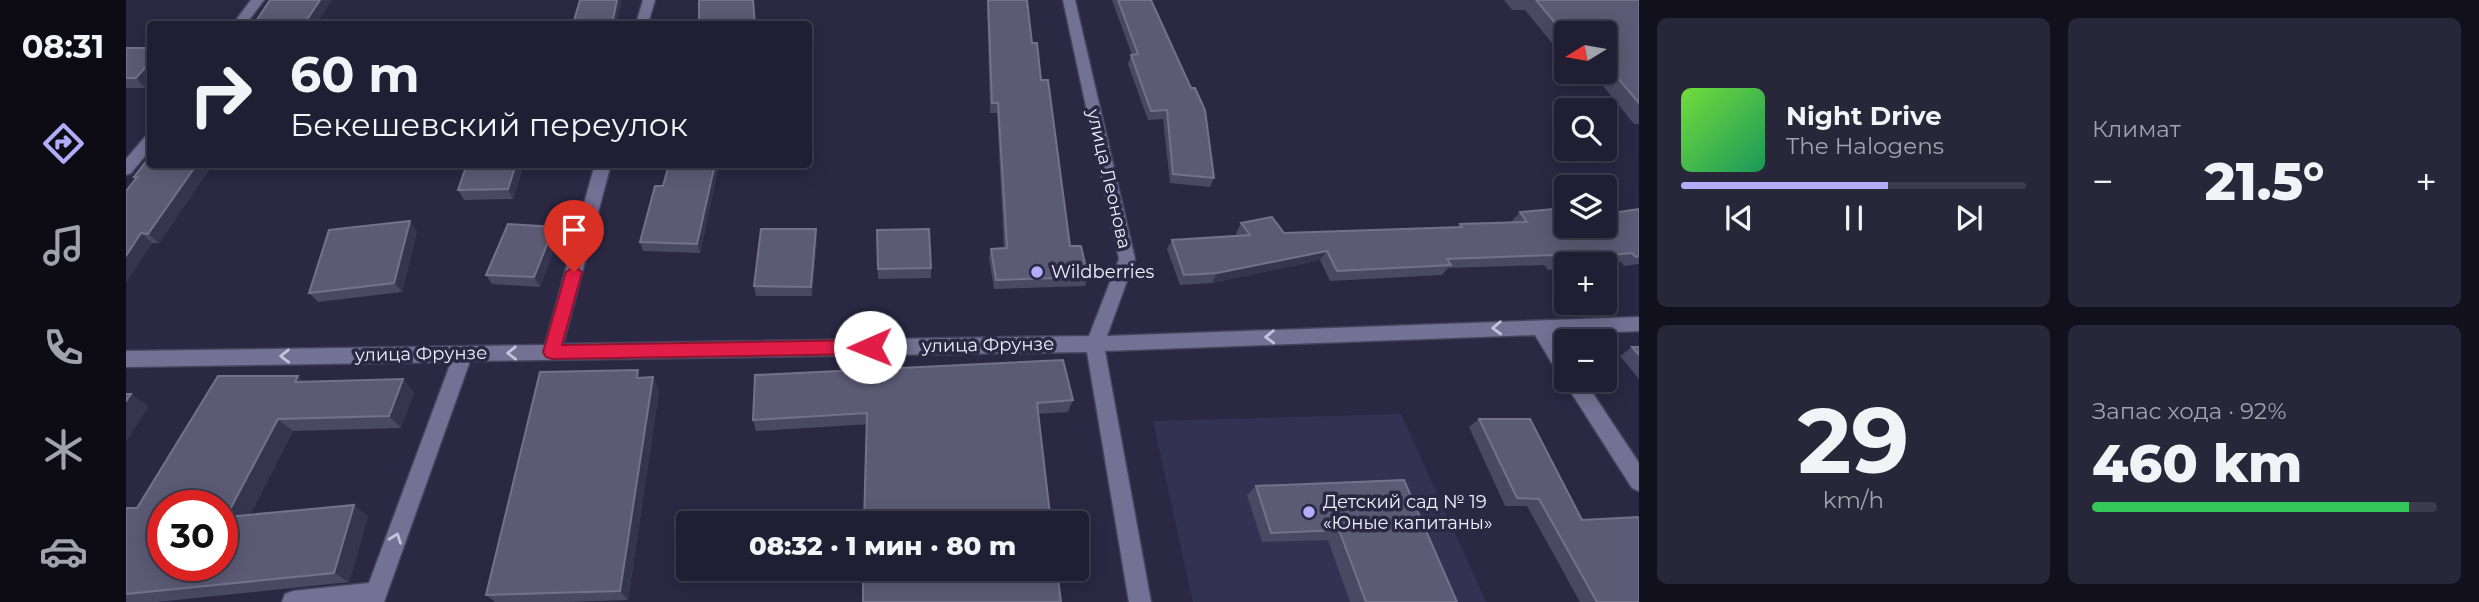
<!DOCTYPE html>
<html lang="ru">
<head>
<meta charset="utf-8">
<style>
	body { margin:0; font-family:Montserrat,sans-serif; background:#28273a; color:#f1f3f6; height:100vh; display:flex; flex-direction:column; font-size:26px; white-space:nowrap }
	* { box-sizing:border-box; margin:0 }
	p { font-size:23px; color:#a2a2ac }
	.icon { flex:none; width:38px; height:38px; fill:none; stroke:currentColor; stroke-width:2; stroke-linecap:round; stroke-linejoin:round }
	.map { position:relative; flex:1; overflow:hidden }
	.details { display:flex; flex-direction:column; gap:18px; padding:18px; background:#12101c; width:840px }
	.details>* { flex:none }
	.guide { position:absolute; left:21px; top:21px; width:665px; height:147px; border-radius:7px; box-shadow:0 4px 18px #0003,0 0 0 2px #3d3c4d; background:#201e32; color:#f1f3f6; overflow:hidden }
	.needle { width:46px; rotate:259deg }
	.fabs { position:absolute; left:1428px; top:21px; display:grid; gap:14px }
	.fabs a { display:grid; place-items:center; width:63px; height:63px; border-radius:7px; background:#201e32; box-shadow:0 4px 18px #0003,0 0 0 2px #3d3c4d; font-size:35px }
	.speed { position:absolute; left:21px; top:490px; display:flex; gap:14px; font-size:35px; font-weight:700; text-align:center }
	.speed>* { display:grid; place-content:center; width:91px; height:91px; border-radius:50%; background:#201e32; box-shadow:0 4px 18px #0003,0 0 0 2px #3d3c4d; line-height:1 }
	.speed .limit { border:10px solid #d22; background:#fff; color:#111 }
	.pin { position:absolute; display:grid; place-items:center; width:60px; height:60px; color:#fff; margin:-72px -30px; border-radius:50% 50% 50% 0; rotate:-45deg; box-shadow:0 0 7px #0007 }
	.pin .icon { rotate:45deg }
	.me { position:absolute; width:77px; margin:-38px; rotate:269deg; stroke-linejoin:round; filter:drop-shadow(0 0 5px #0008) }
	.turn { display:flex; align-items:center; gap:24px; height:147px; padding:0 28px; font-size:32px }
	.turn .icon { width:91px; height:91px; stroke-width:2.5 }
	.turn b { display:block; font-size:49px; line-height:60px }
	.big { font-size:52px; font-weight:800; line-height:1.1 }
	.details .card { flex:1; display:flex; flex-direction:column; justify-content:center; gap:10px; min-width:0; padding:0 24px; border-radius:10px; background:#28273a }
	.details .dial { align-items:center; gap:0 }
	.dial b { font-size:91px; line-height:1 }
	.song { display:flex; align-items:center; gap:21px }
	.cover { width:84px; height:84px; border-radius:10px; background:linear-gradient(135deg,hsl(100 70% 55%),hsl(150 70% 35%)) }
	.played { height:7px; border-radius:4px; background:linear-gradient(90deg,#b1adfa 60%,#3d3c4d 60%) }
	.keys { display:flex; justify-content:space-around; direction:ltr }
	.heat { display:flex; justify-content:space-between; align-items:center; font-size:38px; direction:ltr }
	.charge { height:10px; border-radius:5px; background:linear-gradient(90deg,#34c759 92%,#3d3c4d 0) }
	.details .tiles { flex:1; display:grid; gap:18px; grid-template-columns:repeat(2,1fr) }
	.trip { position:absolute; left:550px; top:511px; width:413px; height:70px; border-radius:7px; background:#201e32; box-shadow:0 4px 18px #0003,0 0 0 2px #3d3c4d; font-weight:800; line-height:70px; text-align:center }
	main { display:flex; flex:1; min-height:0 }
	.dock { display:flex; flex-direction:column; width:126px; justify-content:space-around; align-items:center; background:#0d0c14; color:#a2a2ac }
	.dock .icon { width:49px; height:49px }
	.dock .selected { color:#b1adfa }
	.dock b { font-size:32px; color:#f1f3f6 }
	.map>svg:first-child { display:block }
	.built { fill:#343252 }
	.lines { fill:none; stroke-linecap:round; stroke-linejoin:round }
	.minor-casing { stroke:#46445d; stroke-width:3 }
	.minor { fill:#737295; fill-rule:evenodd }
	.wall { fill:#4a4964 }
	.shaded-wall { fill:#363550 }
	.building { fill:#5c5b75; stroke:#73728a; stroke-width:2; fill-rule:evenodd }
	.oneway { stroke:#c4c3d9 }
	.route { fill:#e11d48; stroke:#92132f; stroke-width:2 }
	.poi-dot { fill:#b1adfa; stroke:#2a2843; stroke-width:2.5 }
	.labels { text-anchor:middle; stroke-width:7; stroke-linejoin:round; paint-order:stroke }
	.street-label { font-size:18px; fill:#efeffd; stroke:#2a2843 }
	.poi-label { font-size:18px; fill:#efeffd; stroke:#2a2843; text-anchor:start }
</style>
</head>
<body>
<main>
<nav class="dock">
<b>08:31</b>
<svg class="icon selected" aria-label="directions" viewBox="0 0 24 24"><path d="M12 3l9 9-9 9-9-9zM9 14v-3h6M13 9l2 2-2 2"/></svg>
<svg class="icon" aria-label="music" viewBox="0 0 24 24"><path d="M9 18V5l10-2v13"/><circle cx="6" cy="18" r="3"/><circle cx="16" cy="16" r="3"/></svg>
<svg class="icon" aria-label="phone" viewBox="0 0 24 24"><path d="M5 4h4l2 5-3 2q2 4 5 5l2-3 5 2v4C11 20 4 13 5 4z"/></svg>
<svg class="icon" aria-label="climate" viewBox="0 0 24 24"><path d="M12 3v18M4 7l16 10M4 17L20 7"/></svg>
<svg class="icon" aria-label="car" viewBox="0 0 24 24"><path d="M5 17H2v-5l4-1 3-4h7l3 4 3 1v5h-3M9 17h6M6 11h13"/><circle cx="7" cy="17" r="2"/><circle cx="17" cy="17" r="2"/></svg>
</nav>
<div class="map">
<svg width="1513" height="602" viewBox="0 0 1513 602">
	<rect width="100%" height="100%" fill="#2a2843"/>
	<path class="built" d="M1275,414L1360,602H1067L1027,421Z"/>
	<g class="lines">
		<defs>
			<g id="minor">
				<path d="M125,0H138L120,24H107Z"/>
				<path d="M517,0H529L522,24H510Z"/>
				<path d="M937,0H949L1009,259L981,336L1513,317V331L1428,335L1440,354V380H1458L1513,463V491L1506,488L1441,386L1439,380L1440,377L1433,375L1409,335L979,351L1025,602H1003L961,352L344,361L258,602H156L159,594L167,591L243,583L325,362L0,367V351L419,345L469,164H485L437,344L963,336L993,259Z"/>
				<path d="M24,136V150L5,173L0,175V159L19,137Z"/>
			</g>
		</defs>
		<use href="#minor" class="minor-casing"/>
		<use href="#minor" class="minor"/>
	</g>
	<g class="wall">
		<path d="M861,0H901L906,43L915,80L944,246L962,277L959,286L868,289L863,258L865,249L878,248L871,113H864Z"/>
		<path d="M986,0H1025L1088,178L1084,187L1044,183L1037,119L1022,120L1002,64L1005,55H1006Z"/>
		<path d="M1378,0H1513V124H1508L1466,72H1479V33H1440V48H1430L1399,10H1386Z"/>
		<path d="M0,48H24V82L19,88H0Z"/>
		<path d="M24,164H87L33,243H26L0,282L10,179L8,177Z"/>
		<path d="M398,164L387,199L338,200L332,190Z"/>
		<path d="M543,164H593L574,253L517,251L514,242L537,186Z"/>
		<path d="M1513,209V264L1498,266L1495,262L1476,264H1440V268L1422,270L1418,265L1322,268L1316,275L1204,281L1194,260L1086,283L1054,285L1041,249L1046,240L1112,236L1110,233L1115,223L1158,233L1331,227L1334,224L1385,222L1394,212L1440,226Z"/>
		<path d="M751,230L805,268V278L752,279Z"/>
		<path d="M291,231L276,292L192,302L183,293Z"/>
		<path d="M433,236L414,287L366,284L360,275Z"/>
		<path d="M691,239L686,296H630L628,286Z"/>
		<path d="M1506,347H1513V379L1494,356Z"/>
		<path d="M172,376L178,382L288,392L275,428L167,431L124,515L242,516L223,582L31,602H0V508H11Z"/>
		<path d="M515,377H527L533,391L502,600L441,602H369L360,595Z"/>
		<path d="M947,400L942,412L630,431L627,420Z"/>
		<path d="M1353,419L1456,520L1513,602H1454L1401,506H1379L1343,427Z"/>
		<path d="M1278,480L1331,602H1224L1202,540L1136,542L1121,495L1130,486Z"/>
	</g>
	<g class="shaded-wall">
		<path d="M194,0H206L191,24H178Z"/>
		<path d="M491,0H496L491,24H486Z"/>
		<path d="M24,62V82L19,88L10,78Z"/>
		<path d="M71,164H87L33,243L22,234Z"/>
		<path d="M390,164H398L387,199L382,189Z"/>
		<path d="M589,164H593L574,253L571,244Z"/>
		<path d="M284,221L291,231L276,292L268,283Z"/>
		<path d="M428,227L433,236L414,287L408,277Z"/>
		<path d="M690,229L691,239L686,296L685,287Z"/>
		<path d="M15,233L26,243L0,282V256Z"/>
		<path d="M1201,251L1194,260L1086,283L1091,273Z"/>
		<path d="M172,376L186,389L169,382Z"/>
		<path d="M527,377L533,391L502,600L494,591Z"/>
		<path d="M277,379L288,392L275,428L263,416Z"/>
		<path d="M5,394L23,406L0,442V401Z"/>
		<path d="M152,419L167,431L118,527L100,517Z"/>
		<path d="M228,505L242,516L223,582L208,573Z"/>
	</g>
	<g class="building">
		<path d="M144,0H194L178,24H128Z"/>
		<path d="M454,0H491L486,24H447Z"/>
		<path d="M573,0H627L629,24H573Z"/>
		<path d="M862,0H901L906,43H911L915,80H922L944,246H955L962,277L870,280L865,249L881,248L872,103H866Z"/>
		<path d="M992,0H1025L1065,88H1069L1079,110L1088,178L1047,174L1041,110L1025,111L1005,55L1012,54Z"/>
		<path d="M1410,0H1513V103L1479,63V33H1440V36Z"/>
		<path d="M0,48H24V62L10,78H0Z"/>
		<path d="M24,156V164H71L22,234L15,233L0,256V191L11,177H8Z"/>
		<path d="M341,164H390L382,189L332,190Z"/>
		<path d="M543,164H589L571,244L514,242L529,186H537Z"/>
		<path d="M1438,208L1440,211V226H1479V214L1513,209V256L1510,257L1506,253L1432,260L1428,255L1321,259L1325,265L1211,271L1201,251L1091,273L1058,275L1046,240L1124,235L1115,223L1146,217L1158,233L1336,227L1334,224L1401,222L1394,212Z"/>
		<path d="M284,221L268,283L183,293L203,230Z"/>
		<path d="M382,224L428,227L408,277L360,275Z"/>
		<path d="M635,229H690L685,287L628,286Z"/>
		<path d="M803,229L805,268L752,269L751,230Z"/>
		<path d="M1506,347H1513V355Z"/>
		<path d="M937,360L947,400L911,403L925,523H738L741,413L627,420L629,375Z"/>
		<path d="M512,370L511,378L527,377L494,591L360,595L414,372Z"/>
		<path d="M92,376H172L169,382L277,379L263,416L152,419L100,517L228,505L208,573L0,594V508H11ZM37,506H96V565H37Z"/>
		<path d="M0,394H5L0,401Z"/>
		<path d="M1353,419H1404L1456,520L1512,517L1513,519V602H1471L1413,499L1391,498Z"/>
		<path d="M1278,480L1331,602H1240L1213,530L1145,533L1130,486Z"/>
		<path d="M737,569H931L935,602H737Z"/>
	</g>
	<defs><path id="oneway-chevron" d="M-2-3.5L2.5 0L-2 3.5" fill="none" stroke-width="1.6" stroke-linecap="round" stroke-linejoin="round" transform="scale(1.75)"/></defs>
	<g class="oneway">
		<use href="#oneway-chevron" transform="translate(1371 328) rotate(178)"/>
		<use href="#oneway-chevron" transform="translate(1144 337) rotate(178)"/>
		<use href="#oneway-chevron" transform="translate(386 353) rotate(179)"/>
		<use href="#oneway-chevron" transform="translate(159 356) rotate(179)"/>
		<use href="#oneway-chevron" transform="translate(270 538) rotate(-70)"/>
	</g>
	<path class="route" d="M448,266L456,272L436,345L744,340L750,342L752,347L750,352L744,354L426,359L420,357L417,352L440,272Z"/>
	<g class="poi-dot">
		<circle cx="911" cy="272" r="7"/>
		<circle cx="1183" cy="512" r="7"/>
	</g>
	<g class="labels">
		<g class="street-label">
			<text transform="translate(983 179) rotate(77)" y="6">улица Леонова</text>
			<text transform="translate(862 345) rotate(-1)" y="6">улица Фрунзе</text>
			<text transform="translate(295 354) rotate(-1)" y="6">улица Фрунзе</text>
		</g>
		<g class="poi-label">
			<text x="925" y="278">Wildberries</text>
			<text x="1197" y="508">Детский сад № 19<tspan x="1197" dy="21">«Юные капитаны»</tspan></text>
		</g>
	</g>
</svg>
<div class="fabs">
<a><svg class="needle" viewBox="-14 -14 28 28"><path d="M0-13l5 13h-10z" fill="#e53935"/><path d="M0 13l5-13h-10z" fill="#a2a2ac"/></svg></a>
<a><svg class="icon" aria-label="search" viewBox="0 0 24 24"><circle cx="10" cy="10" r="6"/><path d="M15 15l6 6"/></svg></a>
<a><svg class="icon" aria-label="layers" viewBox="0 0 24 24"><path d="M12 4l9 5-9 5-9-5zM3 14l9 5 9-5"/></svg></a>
<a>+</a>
<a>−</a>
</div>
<div class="speed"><div class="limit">30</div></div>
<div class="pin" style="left:448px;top:272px;background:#d93025"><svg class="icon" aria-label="arrive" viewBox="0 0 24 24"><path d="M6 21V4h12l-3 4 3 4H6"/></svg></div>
<svg class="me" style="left:744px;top:347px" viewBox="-20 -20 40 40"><circle r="19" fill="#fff"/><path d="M0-13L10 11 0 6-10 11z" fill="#e11d48"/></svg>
<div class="trip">08:32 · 1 мин · 80 m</div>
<div class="guide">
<div class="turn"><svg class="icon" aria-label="right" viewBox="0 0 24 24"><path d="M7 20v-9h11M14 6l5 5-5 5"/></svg><div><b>60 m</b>Бекешевский переулок</div></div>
</div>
</div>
<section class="details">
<div class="tiles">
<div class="card">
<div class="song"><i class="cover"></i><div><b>Night Drive</b><p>The Halogens</p></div></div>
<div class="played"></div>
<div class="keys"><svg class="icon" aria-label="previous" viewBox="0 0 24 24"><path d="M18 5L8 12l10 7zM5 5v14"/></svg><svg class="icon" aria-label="pause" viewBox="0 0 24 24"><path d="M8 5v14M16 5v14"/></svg><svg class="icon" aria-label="next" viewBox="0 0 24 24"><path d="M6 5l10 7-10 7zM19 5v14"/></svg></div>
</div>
<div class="card"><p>Климат</p>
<div class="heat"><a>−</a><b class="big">21.5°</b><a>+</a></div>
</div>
<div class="card dial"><b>29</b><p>km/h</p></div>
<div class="card"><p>Запас хода · 92%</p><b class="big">460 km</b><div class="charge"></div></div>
</div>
</section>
</main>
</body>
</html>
